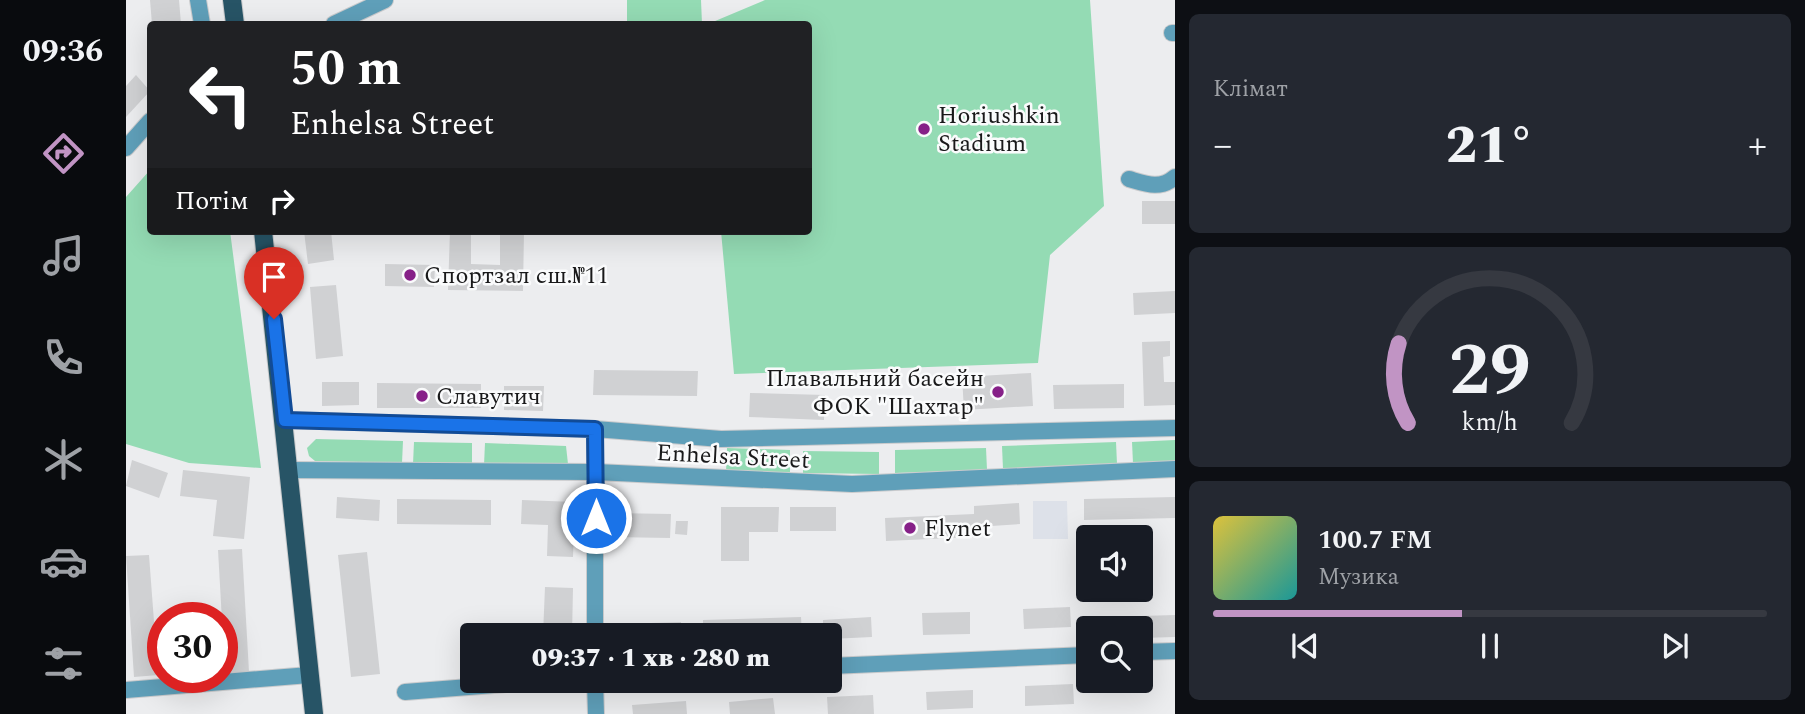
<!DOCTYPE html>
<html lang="uk">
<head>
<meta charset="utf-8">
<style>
	body { margin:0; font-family:Spectral,serif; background:#242831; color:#f1f3f6; height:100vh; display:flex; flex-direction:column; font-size:26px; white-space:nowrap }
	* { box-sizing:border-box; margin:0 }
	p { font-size:23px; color:#9ea1a6 }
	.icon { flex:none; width:38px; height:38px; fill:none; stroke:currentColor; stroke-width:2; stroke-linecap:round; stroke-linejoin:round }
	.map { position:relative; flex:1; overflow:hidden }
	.details { display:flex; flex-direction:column; gap:14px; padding:14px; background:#0d0f14; width:630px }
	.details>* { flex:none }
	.guide { position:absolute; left:21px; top:21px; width:665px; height:214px; border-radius:7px; box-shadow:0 7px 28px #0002; background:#202124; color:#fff; overflow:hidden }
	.buttons { position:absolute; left:950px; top:525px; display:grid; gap:14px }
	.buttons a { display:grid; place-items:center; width:77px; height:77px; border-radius:7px; background:#171b24; box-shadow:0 7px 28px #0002; font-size:35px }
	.speed { position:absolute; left:21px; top:602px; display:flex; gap:14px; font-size:35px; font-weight:700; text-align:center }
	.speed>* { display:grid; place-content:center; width:91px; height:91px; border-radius:50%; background:#171b24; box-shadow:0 7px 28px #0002; line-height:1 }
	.speed .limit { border:10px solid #d22; background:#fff; color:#111 }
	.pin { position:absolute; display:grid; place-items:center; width:60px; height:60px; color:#fff; margin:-72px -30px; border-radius:50% 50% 50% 0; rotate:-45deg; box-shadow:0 0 7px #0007 }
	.pin .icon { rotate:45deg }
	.me { position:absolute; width:77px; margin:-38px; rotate:0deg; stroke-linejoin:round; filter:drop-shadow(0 0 5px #0008) }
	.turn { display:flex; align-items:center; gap:24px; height:147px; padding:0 28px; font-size:32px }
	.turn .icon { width:91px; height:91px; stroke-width:2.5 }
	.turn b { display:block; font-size:49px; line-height:60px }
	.then { display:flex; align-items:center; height:66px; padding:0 28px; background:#0003; gap:14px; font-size:26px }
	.big { font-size:52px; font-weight:800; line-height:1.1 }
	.details .tile { flex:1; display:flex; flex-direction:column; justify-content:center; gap:10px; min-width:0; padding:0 24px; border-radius:10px; background:#242831 }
	.details .dial { align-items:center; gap:0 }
	.dial svg { height:182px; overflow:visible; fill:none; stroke:#363941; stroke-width:7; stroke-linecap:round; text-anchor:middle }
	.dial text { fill:#f1f3f6; stroke:none }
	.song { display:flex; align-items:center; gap:21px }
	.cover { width:84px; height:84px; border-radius:10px; background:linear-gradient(135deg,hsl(50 70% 55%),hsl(180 70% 35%)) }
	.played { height:7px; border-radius:4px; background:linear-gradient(90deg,#c194c4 45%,#363941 45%) }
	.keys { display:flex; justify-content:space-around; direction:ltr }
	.heat { display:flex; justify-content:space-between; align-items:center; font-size:38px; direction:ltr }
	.trip { position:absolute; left:334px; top:623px; width:382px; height:70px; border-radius:7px; background:#171b24; box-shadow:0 7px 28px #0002; font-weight:800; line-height:70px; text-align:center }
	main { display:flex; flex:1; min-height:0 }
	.menu { display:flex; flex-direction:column; width:126px; justify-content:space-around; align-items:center; background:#090b0e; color:#9ea1a6 }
	.menu .icon { width:49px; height:49px }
	.menu .current { color:#c194c4 }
	.menu b { font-size:32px; color:#f1f3f6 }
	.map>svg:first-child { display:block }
	.built { fill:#dde1e9 }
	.green { fill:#94dbb4 }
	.building { fill:#d0d1d3 }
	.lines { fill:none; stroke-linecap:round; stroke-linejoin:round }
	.minor-casing { stroke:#cacbcd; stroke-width:18 }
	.major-casing { stroke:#cacbcd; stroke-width:20 }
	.minor { stroke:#5f9fb9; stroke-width:16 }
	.major { stroke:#275466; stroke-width:18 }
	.route-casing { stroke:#114b97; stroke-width:18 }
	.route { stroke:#1a73e8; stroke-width:12 }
	.poi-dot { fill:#862088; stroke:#fafbfc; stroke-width:2.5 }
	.labels { text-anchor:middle; stroke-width:5; stroke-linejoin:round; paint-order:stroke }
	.poi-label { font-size:24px; fill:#19191a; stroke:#fafbfc; text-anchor:start }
	.street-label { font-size:24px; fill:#19191a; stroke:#fafbfc }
</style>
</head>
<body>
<main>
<nav class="menu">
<b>09:36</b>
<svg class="icon current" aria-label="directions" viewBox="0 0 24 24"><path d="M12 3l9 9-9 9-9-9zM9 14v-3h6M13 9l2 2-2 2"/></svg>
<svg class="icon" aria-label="music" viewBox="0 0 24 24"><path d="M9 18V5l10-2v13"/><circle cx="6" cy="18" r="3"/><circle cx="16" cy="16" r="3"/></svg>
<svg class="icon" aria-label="phone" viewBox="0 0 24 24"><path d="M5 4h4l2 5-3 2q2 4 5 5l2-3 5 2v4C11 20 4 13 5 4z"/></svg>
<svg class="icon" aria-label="climate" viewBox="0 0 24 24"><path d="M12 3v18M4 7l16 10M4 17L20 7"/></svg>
<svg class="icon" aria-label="car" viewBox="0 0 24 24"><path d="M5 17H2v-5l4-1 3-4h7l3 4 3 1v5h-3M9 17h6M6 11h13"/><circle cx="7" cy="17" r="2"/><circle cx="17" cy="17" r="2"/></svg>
<svg class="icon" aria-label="filters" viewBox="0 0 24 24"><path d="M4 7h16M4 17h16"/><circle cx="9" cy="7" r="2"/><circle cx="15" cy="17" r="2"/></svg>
</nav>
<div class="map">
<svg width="1049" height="714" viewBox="0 0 1049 714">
	<rect width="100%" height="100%" fill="#ecedef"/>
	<path class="built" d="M907,501H941L942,539H907Z"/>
	<g class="green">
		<path d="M501,0H575L576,24H501Z"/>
		<path d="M639,0H964L978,206L924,255L912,363L608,374L595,231H682V24H582Z"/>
		<path d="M24,170V231H104L135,468L63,463L0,444V197Z"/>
		<path d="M190,439L277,441L276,463L189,461L183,456L181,448Z"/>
		<path d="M1049,440V462L1007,463L1006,442Z"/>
		<path d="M288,442L346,443V465L287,464Z"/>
		<path d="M990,442L991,464L877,469L876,446Z"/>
		<path d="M359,443L440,446L442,464L358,465Z"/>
		<path d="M601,448L664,450V474L600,472Z"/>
		<path d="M860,448L861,470L769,473V450Z"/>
		<path d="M677,451L753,452V474L677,473Z"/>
	</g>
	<g class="building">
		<path d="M24,0H53L55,24H26Z"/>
		<path d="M10,75L24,91L0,117V86Z"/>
		<rect x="1016" y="201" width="33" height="23"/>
		<path d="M178,231H205L208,260L182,264Z"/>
		<path d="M324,231H345V264L374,265V231H398L397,291L322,290Z"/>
		<path d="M259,264L309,265L308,287L259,286Z"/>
		<path d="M210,285L217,356L190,359L184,287Z"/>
		<path d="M1049,291V313L1008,315L1007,293Z"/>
		<path d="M1044,341V356L1037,357L1038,382H1049V405L1018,406L1016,342Z"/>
		<path d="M468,370L572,371L571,396L467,395Z"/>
		<path d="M905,373L907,406L838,410L836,377Z"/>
		<path d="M196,382H233V405L196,406Z"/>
		<path d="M251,383L355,384V408H251Z"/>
		<path d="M998,384V408L928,409L927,385Z"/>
		<path d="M378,386H418L417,411L378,410Z"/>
		<path d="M624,393L699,395L698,420L623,417Z"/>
		<path d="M6,460L42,473L33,498L0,486Z"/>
		<path d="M57,470L124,477L118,539L87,536L91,500L54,496Z"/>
		<path d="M211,497L254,500L253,521L210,518Z"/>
		<path d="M1049,497V518L958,520V499Z"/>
		<path d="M271,499L365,500V525L271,524Z"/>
		<path d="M396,500L449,502L447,557L421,556L422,525L395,524Z"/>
		<path d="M893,503L894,524L850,527V537L760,541L759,518L848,514V506Z"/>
		<path d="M595,507H653L652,532H623V561H595Z"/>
		<rect x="664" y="507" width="46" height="24"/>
		<path d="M486,513L545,514L544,538L486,537Z"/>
		<path d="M550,521H562L561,535L549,534Z"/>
		<path d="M116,549L123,672L99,674L92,550Z"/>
		<path d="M241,552L254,674L225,677L212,555Z"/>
		<path d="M23,555L32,675L8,677L0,556Z"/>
		<path d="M419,587L447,588L446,635H417Z"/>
		<path d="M944,607L945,627L898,629L897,609Z"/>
		<path d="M844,612V634L797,635L796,613Z"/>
		<path d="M1049,615V637L1015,638V628H981V617Z"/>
		<path d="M675,617L676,635H577V620Z"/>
		<path d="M745,617L746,637L704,639V635H697V620Z"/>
		<path d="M555,622V635H496L495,624Z"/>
		<path d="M947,684L948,704L899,706V686Z"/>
		<path d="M847,690V708L801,710L800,692Z"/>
		<path d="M747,695L748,714H702L701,697Z"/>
		<path d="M647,698L649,714H604L603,702Z"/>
		<path d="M560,701L561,714H507L506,705Z"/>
	</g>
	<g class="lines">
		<defs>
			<g id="minor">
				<path d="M72,0L76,24"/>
				<path d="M208,24L259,0"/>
				<path d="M1046,33H1049"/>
				<path d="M0,148L24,121"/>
				<path d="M1003,179C1020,184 1034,190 1049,177"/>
				<path d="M159,420L469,429L595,439L1049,428"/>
				<path d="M469,429V635"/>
				<path d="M162,470L470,472L726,484L1049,469"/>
				<path d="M1015,652L1049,651"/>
				<path d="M704,666L962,655"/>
				<path d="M469,681L470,714"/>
				<path d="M0,690L183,675"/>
				<path d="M279,692L418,681"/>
			</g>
			<g id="major">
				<path d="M106,0L109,24"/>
				<path d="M137,231L188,714"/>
			</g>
		</defs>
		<use href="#minor" class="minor-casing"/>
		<use href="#major" class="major-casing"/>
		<use href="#minor" class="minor"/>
		<use href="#major" class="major"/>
	</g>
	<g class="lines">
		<defs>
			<path id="route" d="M148,319L159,420L469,429L470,518"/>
		</defs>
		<use href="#route" class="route-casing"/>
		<use href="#route" class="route"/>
	</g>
	<g class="poi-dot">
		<circle cx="798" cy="129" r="7"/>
		<circle cx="284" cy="275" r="7"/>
		<circle cx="872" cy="392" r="7"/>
		<circle cx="296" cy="396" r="7"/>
		<circle cx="784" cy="528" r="7"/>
	</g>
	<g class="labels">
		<g class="poi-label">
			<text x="812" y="123">Horiushkin<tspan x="812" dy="28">Stadium</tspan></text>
			<text x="298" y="283">Спортзал сш.№11</text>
			<text x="858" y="386" text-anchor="end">Плавальний басейн<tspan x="858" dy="28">ФОК "Шахтар"</tspan></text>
			<text x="310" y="404">Славутич</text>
			<text x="798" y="536">Flynet</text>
		</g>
		<g class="street-label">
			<text transform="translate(607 456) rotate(3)" y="8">Enhelsa Street</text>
		</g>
	</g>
</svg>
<div class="buttons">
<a><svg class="icon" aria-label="sound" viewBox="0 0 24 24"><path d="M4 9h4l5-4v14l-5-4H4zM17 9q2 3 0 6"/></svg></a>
<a><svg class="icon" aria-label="search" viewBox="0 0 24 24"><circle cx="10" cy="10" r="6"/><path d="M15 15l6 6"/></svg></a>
</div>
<div class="speed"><div class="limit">30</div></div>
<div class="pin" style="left:148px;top:319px;background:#d93025"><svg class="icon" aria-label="arrive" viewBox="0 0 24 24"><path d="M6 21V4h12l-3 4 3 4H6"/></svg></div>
<svg class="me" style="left:470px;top:518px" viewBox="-20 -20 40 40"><circle r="17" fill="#1a73e8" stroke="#fff" stroke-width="3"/><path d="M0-11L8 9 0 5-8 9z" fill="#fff"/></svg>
<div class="trip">09:37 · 1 хв · 280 m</div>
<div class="guide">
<div class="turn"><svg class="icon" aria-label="left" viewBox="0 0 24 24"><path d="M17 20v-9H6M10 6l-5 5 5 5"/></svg><div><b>50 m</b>Enhelsa Street</div></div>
<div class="then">Потім<svg class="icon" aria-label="right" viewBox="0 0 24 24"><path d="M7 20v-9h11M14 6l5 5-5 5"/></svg></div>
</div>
</div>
<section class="details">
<div class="tile"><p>Клімат</p>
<div class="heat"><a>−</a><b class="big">21°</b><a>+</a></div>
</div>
<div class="tile dial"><svg viewBox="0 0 100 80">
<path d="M14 69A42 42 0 1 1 86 69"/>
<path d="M14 69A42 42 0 0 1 10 34" stroke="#c194c4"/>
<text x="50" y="56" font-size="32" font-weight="700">29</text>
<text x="50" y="72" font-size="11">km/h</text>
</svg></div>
<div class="tile">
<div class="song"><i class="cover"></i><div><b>100.7 FM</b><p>Музика</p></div></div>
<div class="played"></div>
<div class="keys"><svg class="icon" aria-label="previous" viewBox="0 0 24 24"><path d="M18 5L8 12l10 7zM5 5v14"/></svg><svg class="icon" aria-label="pause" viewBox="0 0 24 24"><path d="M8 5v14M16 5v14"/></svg><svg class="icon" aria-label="next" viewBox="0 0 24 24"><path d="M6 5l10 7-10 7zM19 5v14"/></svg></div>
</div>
</section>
</main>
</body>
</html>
